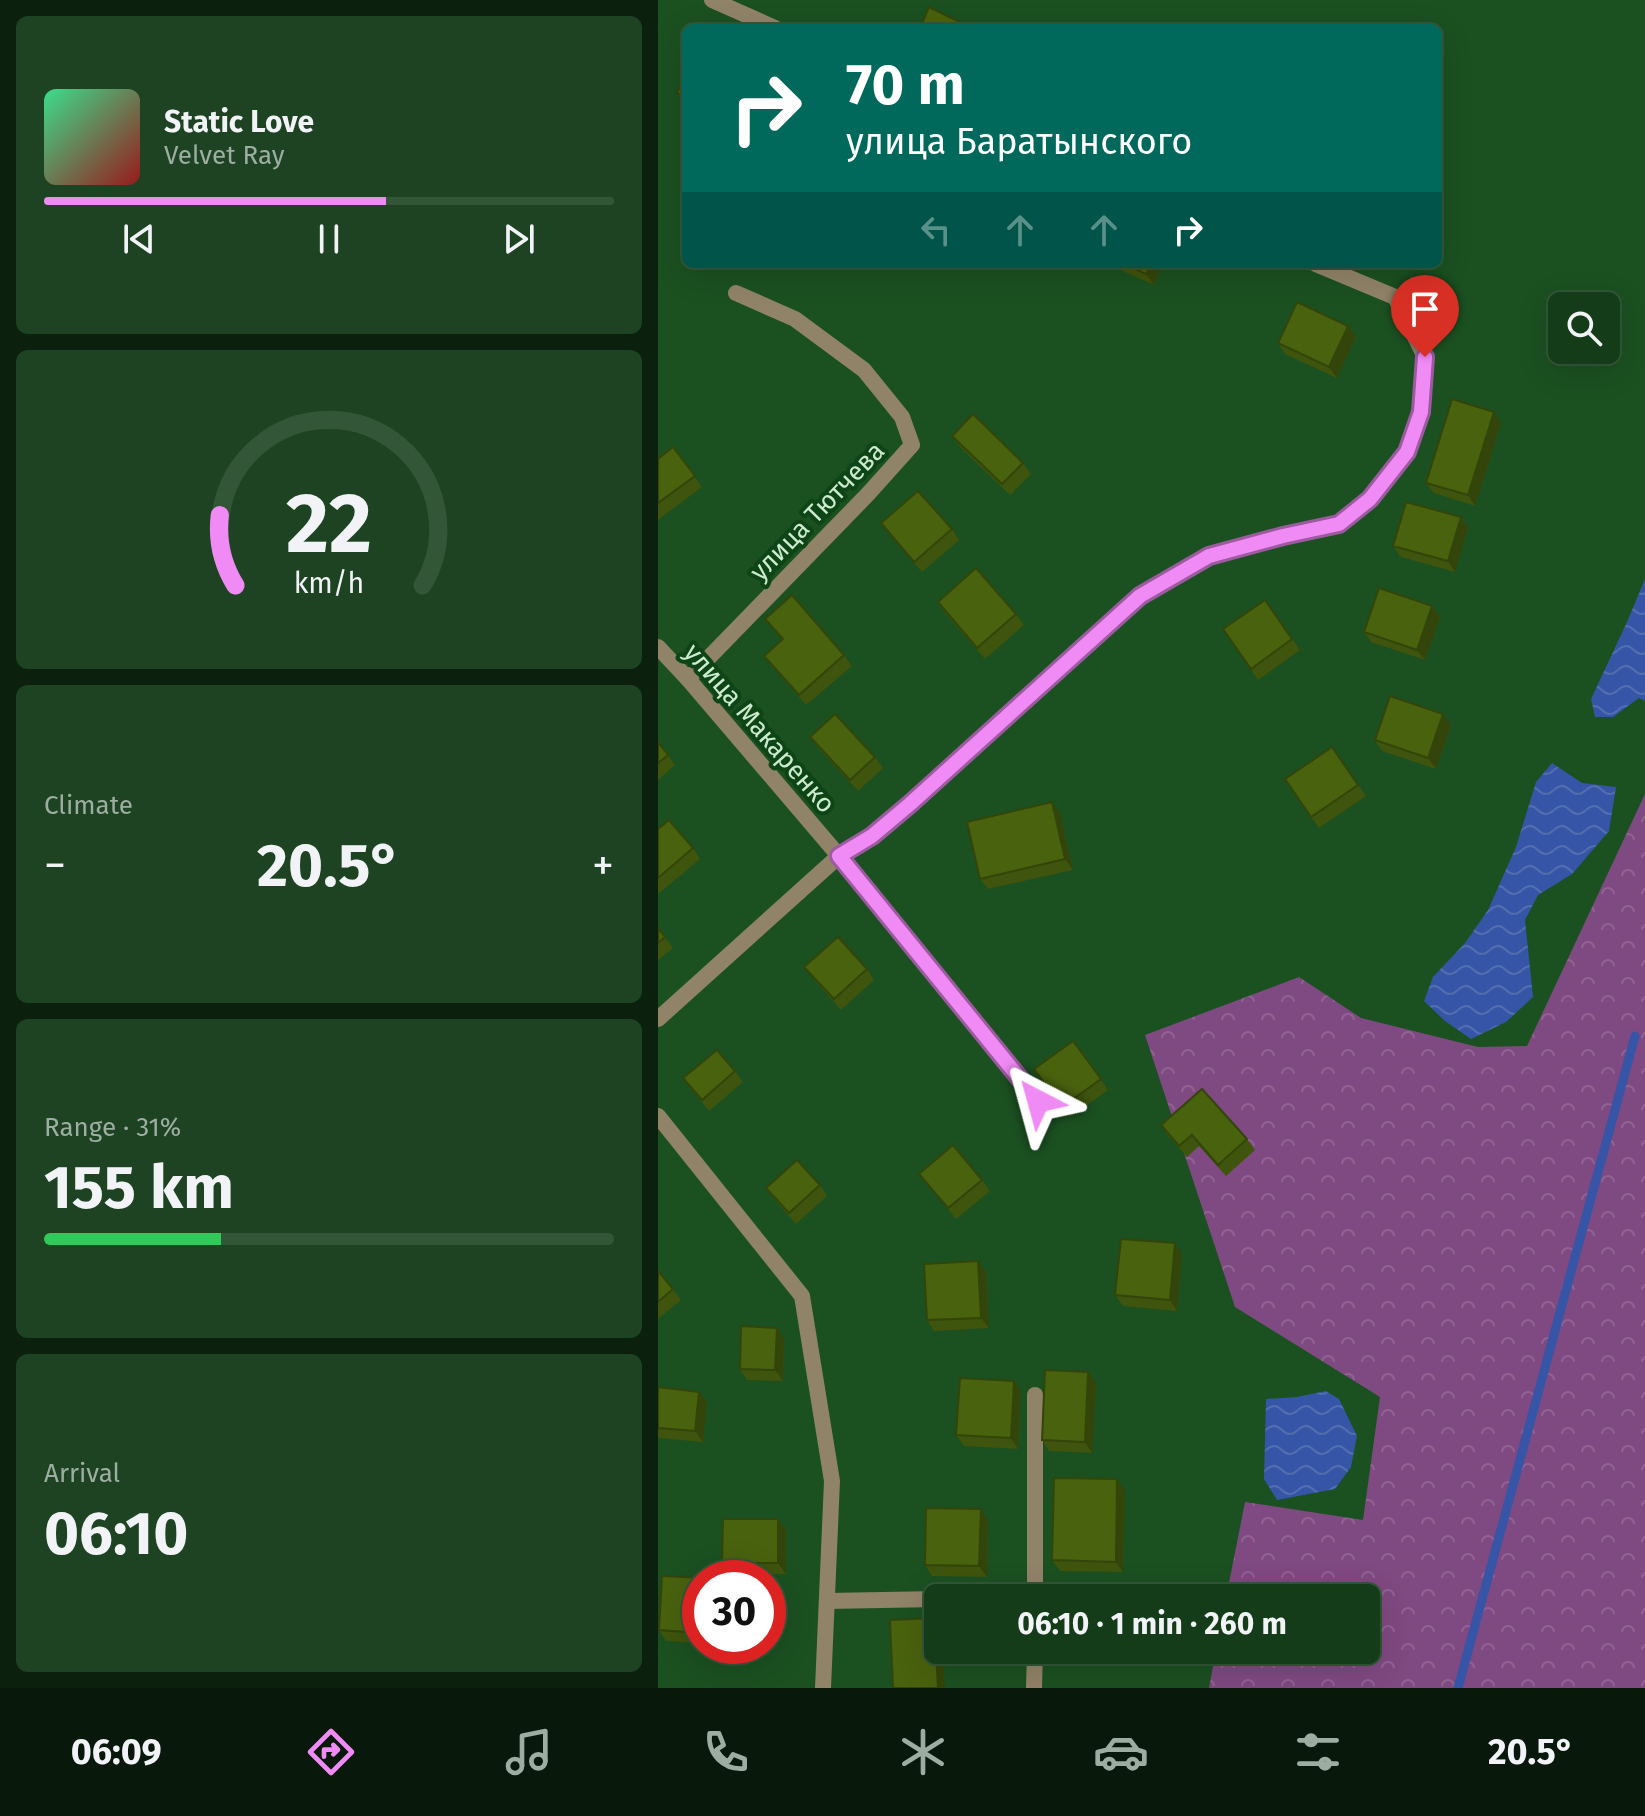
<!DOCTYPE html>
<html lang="en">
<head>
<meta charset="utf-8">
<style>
	body { margin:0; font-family:"Fira Sans",sans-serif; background:#1d4322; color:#f1f3f6; height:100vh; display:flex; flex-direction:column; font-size:30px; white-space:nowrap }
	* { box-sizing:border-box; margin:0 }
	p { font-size:26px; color:#9dada2 }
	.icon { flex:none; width:44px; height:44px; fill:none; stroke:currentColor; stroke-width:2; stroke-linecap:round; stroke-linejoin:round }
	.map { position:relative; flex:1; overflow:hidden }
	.panel { display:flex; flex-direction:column; gap:16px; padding:16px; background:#0b210e; width:658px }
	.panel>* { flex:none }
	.banner { position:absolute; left:24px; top:24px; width:760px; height:244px; border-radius:12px; box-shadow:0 8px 32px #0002,0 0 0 2px #335638; background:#00695c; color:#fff; overflow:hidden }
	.controls { position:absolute; left:890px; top:292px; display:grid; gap:16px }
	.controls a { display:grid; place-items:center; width:72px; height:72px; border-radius:12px; background:#143c19; box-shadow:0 8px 32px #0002,0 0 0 2px #335638; font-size:40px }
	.speed { position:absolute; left:24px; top:1560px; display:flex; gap:16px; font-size:40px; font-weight:700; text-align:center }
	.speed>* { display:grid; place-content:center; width:104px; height:104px; border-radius:50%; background:#143c19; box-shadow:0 8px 32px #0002,0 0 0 2px #335638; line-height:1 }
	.speed .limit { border:12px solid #d22; background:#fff; color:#111 }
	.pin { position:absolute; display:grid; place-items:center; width:68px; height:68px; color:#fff; margin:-82px -34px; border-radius:50% 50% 50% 0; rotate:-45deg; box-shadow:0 0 8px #0007 }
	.pin .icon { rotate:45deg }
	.me { position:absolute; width:88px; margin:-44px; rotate:321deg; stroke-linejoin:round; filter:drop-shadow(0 0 6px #0008) }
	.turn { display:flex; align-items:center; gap:28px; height:168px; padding:0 32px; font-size:36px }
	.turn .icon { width:104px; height:104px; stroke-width:2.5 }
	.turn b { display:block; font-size:56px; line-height:68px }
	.lanes { display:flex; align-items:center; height:76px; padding:0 32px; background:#0003; justify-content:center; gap:40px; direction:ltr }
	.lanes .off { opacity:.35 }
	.big { font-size:60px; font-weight:700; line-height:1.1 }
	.panel .tile { flex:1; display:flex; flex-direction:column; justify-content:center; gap:12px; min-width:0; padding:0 28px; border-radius:12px; background:#1d4322 }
	.panel .dial { align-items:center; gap:0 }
	.dial svg { height:208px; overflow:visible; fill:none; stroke:#335638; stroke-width:7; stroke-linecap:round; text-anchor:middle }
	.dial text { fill:#f1f3f6; stroke:none }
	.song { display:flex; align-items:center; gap:24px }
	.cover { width:96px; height:96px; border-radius:12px; background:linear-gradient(135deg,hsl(150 70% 55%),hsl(0 70% 35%)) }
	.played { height:8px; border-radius:4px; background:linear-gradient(90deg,#f08bf5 60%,#335638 60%) }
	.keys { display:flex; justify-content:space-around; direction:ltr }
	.heat { display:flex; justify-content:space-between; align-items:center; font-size:44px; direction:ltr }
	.charge { height:12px; border-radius:6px; background:linear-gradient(90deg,#34c759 31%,#335638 0) }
	.trip { position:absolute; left:266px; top:1584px; width:456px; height:80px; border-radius:12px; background:#143c19; box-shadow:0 8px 32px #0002,0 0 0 2px #335638; font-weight:700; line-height:80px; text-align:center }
	.tabs { display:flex; height:128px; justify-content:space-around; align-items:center; background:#08180a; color:#9dada2 }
	.tabs .icon { width:56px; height:56px }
	.tabs .current { color:#f08bf5 }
	.tabs b { font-size:36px; color:#f1f3f6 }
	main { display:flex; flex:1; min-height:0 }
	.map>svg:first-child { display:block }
	.forest { fill:url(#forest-crowns) }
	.water { fill:url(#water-waves) }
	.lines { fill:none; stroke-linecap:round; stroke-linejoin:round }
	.stream { stroke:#3655a6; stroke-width:9 }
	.minor { stroke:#908368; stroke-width:16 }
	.wall { fill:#3f540c }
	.shaded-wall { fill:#33450a }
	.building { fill:#49620e; stroke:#33450a; stroke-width:2 }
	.route-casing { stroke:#9c5a9f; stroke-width:20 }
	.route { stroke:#f08bf5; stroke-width:14 }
	.labels { text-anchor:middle; stroke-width:8; stroke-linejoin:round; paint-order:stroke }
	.street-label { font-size:26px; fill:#ceeacf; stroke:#0e4517 }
</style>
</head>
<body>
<main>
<section class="panel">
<div class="tile">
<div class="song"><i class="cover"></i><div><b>Static Love</b><p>Velvet Ray</p></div></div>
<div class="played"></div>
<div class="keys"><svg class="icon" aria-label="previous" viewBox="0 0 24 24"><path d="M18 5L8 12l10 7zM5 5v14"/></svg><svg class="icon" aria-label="pause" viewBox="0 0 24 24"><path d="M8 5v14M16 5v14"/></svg><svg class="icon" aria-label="next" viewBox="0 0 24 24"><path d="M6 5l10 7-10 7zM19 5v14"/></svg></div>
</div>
<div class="tile dial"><svg viewBox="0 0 100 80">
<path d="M14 69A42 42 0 1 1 86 69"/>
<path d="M14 69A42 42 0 0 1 8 42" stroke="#f08bf5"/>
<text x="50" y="56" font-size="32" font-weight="700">22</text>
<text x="50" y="72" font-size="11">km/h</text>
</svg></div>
<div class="tile"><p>Climate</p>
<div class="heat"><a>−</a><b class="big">20.5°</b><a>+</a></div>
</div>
<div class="tile"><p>Range · 31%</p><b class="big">155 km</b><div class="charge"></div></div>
<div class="tile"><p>Arrival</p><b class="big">06:10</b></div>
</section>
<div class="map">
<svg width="987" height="1688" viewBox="0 0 987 1688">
	<defs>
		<pattern id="forest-crowns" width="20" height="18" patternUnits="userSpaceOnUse" patternTransform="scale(2)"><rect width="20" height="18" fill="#7f4981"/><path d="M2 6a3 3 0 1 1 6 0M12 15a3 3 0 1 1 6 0" fill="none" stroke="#906392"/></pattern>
		<pattern id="water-waves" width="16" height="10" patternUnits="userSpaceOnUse" patternTransform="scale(2)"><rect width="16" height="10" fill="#3655a6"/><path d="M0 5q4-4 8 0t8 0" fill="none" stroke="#526eb1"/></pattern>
	</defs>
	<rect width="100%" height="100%" fill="#1b5021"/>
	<path class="forest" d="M987,794V1688H551L558,1650H708V1598H568L587,1502L705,1520L722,1397L577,1307L487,1035L641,977L703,1018L820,1047L869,1046Z"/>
	<g class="water">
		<path d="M987,579V701L981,698L955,717H937L933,699L969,622Z"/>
		<path d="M894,763L924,783L958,787L951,831L914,874L880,895L867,920L875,997L848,1022L813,1039L787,1021L766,1001L775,977L807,943L830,910L858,847L878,782Z"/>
		<path d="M668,1391L681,1399L699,1436L693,1467L677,1489L619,1500L606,1479L608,1399L639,1397Z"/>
	</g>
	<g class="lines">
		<path class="stream" d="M800,1688L977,1036"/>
		<g class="minor">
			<path d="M54,0L117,28"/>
			<path d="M0,647L30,679L181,856L380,1101"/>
			<path d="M30,679L210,494L254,445L244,417L206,370L137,319L78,293"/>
			<path d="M0,1019L181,856L214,836L252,804L482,596L551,556L625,536L681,524L712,499L749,452L763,412L767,357L737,297L658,264"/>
			<path d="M0,1116L144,1296L174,1481L165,1688"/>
			<path d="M377,1598V1395"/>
			<path d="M169,1601L280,1599"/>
			<path d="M376,1688L377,1650"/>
		</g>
	</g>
	<g class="wall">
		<path d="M28,73V104L19,93Z"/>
		<path d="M449,264H505L496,285Z"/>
		<path d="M737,264H752L749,269Z"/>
		<path d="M698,336L679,378L627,354L620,343Z"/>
		<path d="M843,423L817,506L776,493L768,483Z"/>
		<path d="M294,436L365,463L373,474L352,495L302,447Z"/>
		<path d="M15,447L44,487L0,520V459Z"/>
		<path d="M803,517L810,528L797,572L743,557L735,546Z"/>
		<path d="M223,523L294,529L301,540L264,572L231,534Z"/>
		<path d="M607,600L642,650L600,680L565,629Z"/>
		<path d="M280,602L358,614L366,625L327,659L287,613Z"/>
		<path d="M774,606L782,617L767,660L713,642L706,632Z"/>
		<path d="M107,619L186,655L194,666L148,705L114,666L106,656L124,640Z"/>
		<path d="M793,725L778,769L724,751L717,740Z"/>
		<path d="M152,737L217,757L225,768L200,791L160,748Z"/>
		<path d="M0,742L17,765L0,780Z"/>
		<path d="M674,747L708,796L661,828L627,779Z"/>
		<path d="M402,813L415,870L330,889L322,879Z"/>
		<path d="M0,829L35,848L42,859L0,894Z"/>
		<path d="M0,928L15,948L0,960Z"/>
		<path d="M146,967L209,969L216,980L183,1010L154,977Z"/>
		<path d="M415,1041L450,1090L412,1117L376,1069Z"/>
		<path d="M77,1071L85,1082L51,1111L25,1078Z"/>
		<path d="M503,1125L589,1139L597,1150L568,1176L541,1146L529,1157L510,1136Z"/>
		<path d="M261,1174L324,1180L332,1191L298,1219Z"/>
		<path d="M162,1185L169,1196L138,1224L116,1199L108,1188Z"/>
		<path d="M524,1254L519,1311L465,1306L457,1295Z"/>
		<path d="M0,1271L23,1300L0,1319Z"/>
		<path d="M328,1272L331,1328L276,1331L269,1320Z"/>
		<path d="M119,1328L126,1339L125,1381L89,1380L82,1369Z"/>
		<path d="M430,1372L438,1382L434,1453L391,1451L384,1440Z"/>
		<path d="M0,1387L49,1402L45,1442L0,1438Z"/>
		<path d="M363,1391L360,1449L306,1446L298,1435Z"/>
		<path d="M467,1490L465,1572L402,1571L394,1560Z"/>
		<path d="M120,1519L128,1530V1574H72L64,1563Z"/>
		<path d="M330,1520L329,1577L274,1576L267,1565Z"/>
		<path d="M42,1578V1643L8,1641L1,1630Z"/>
		<path d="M398,1650H458L457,1664L406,1663Z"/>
	</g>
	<g class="shaded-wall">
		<path d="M493,264H505L496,285L488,274Z"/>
		<path d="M690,326L698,336L679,378L671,367Z"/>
		<path d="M836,412L843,423L817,506L810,495Z"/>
		<path d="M803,517L810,528L797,572L790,561Z"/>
		<path d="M774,606L782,617L767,660L759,650Z"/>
		<path d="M785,714L793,725L778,769L770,758Z"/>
		<path d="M394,802L402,813L415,870L407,859Z"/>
		<path d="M517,1243L524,1254L519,1311L512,1300Z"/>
		<path d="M320,1261L328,1272L331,1328L323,1318Z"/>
		<path d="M119,1328L126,1339L125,1381L117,1370Z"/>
		<path d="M430,1372L438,1382L434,1453L427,1442Z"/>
		<path d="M356,1381L363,1391L360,1449L353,1438Z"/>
		<path d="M41,1392L49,1402L45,1442L37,1431Z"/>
		<path d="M459,1479L467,1490L465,1572L458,1562Z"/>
		<path d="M323,1509L330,1520L329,1577L321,1566Z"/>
		<path d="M120,1519L128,1530V1574L120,1563Z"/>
		<path d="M276,1618L280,1623V1650H285L287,1688H280Z"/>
		<path d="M450,1650H458L457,1664L450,1653Z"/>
	</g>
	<g class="building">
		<path d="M271,7L314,28H262Z"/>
		<path d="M28,73V97L19,93Z"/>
		<path d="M466,264H493L488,274Z"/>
		<path d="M639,302L690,326L671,367L620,343Z"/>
		<path d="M794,399L836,412L810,495L768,483Z"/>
		<path d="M315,414L365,463L344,484L294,436Z"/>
		<path d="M15,447L37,476L0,503V459Z"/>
		<path d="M260,491L294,529L256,562L223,523Z"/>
		<path d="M748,502L803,517L790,561L735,546Z"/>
		<path d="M318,568L358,614L319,648L280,602Z"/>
		<path d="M721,588L774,606L759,650L706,632Z"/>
		<path d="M134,595L186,655L141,695L106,656L125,639L107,619Z"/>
		<path d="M607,600L634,639L593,669L565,629Z"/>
		<path d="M732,696L785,714L770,758L717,740Z"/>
		<path d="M177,714L217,757L192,780L152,737Z"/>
		<path d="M0,742L10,755L0,763Z"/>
		<path d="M674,747L700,785L653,817L627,779Z"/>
		<path d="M394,802L407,859L322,879L309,822Z"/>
		<path d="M11,820L35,848L0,878V829Z"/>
		<path d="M0,928L7,937L0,943Z"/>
		<path d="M180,937L209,969L176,999L146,967Z"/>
		<path d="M415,1041L443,1079L404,1107L376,1069Z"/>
		<path d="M59,1050L77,1071L44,1100L25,1078Z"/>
		<path d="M544,1089L589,1139L560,1165L534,1135L521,1146L503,1125Z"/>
		<path d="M295,1145L324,1180L290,1208L261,1174Z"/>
		<path d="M139,1160L162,1185L131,1213L108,1188Z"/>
		<path d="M463,1239L517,1243L512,1300L457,1295Z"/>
		<path d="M320,1261L323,1318L269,1320L266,1264Z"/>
		<path d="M0,1271L15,1289L0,1302Z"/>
		<path d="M83,1326L119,1328L117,1370L82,1369Z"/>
		<path d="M387,1370L430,1372L427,1442L384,1440Z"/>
		<path d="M302,1378L356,1381L353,1438L298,1435Z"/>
		<path d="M0,1387L41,1392L37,1431L0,1428Z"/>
		<path d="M396,1478L459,1479L458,1562L394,1560Z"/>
		<path d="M268,1508L323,1509L321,1566L267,1565Z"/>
		<path d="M65,1519H120V1563H64Z"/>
		<path d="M4,1576L45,1578H42V1633L1,1630Z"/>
		<path d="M400,1594L452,1595L451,1598H399Z"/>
		<path d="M276,1618L280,1688H235L232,1620Z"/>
		<path d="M398,1650H450V1653L398,1652Z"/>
	</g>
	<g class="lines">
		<defs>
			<path id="route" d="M380,1101L181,856L214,836L252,804L482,596L551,556L625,536L681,524L712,499L749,452L763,412L767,357"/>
		</defs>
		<use href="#route" class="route-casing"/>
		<use href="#route" class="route"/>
	</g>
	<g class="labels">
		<g class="street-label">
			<text transform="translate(159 511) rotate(-46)" y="9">улица Тютчева</text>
			<text transform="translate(102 728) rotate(49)" y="9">улица Макаренко</text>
		</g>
	</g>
</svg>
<div class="controls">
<a><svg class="icon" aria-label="search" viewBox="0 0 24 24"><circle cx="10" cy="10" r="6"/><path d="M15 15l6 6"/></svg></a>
</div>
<div class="speed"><div class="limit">30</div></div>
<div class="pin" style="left:767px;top:357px;background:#d93025"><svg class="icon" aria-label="arrive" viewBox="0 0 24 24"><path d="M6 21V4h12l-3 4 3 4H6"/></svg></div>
<svg class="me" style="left:380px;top:1101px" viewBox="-20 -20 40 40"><path d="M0-17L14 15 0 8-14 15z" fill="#f08bf5" stroke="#fff" stroke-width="4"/></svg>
<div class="trip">06:10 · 1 min · 260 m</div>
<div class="banner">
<div class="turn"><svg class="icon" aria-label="right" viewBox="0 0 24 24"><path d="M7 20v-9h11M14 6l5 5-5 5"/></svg><div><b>70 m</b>улица Баратынского</div></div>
<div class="lanes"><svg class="icon off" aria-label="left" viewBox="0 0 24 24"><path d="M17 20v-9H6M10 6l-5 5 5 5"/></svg><svg class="icon off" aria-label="ahead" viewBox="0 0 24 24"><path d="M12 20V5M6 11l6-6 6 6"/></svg><svg class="icon off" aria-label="ahead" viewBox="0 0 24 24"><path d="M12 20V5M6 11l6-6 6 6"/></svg><svg class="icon" aria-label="right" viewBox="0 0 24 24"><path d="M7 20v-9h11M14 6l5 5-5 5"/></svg></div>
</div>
</div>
</main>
<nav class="tabs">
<b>06:09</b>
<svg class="icon current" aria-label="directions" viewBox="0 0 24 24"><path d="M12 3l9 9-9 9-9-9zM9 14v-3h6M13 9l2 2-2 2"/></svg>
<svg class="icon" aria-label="music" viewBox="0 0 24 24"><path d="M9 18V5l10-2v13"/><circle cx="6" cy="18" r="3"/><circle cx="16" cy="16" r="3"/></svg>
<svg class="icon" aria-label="phone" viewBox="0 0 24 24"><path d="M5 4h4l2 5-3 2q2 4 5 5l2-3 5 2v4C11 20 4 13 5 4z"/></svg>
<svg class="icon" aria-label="climate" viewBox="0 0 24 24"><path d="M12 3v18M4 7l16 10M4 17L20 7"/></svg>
<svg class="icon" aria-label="car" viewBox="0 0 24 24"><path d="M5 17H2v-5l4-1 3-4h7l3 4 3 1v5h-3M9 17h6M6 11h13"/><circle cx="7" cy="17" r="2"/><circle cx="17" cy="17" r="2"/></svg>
<svg class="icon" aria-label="filters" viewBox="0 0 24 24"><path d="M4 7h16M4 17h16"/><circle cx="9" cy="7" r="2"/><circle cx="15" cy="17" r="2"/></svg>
<b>20.5°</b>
</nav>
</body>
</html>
